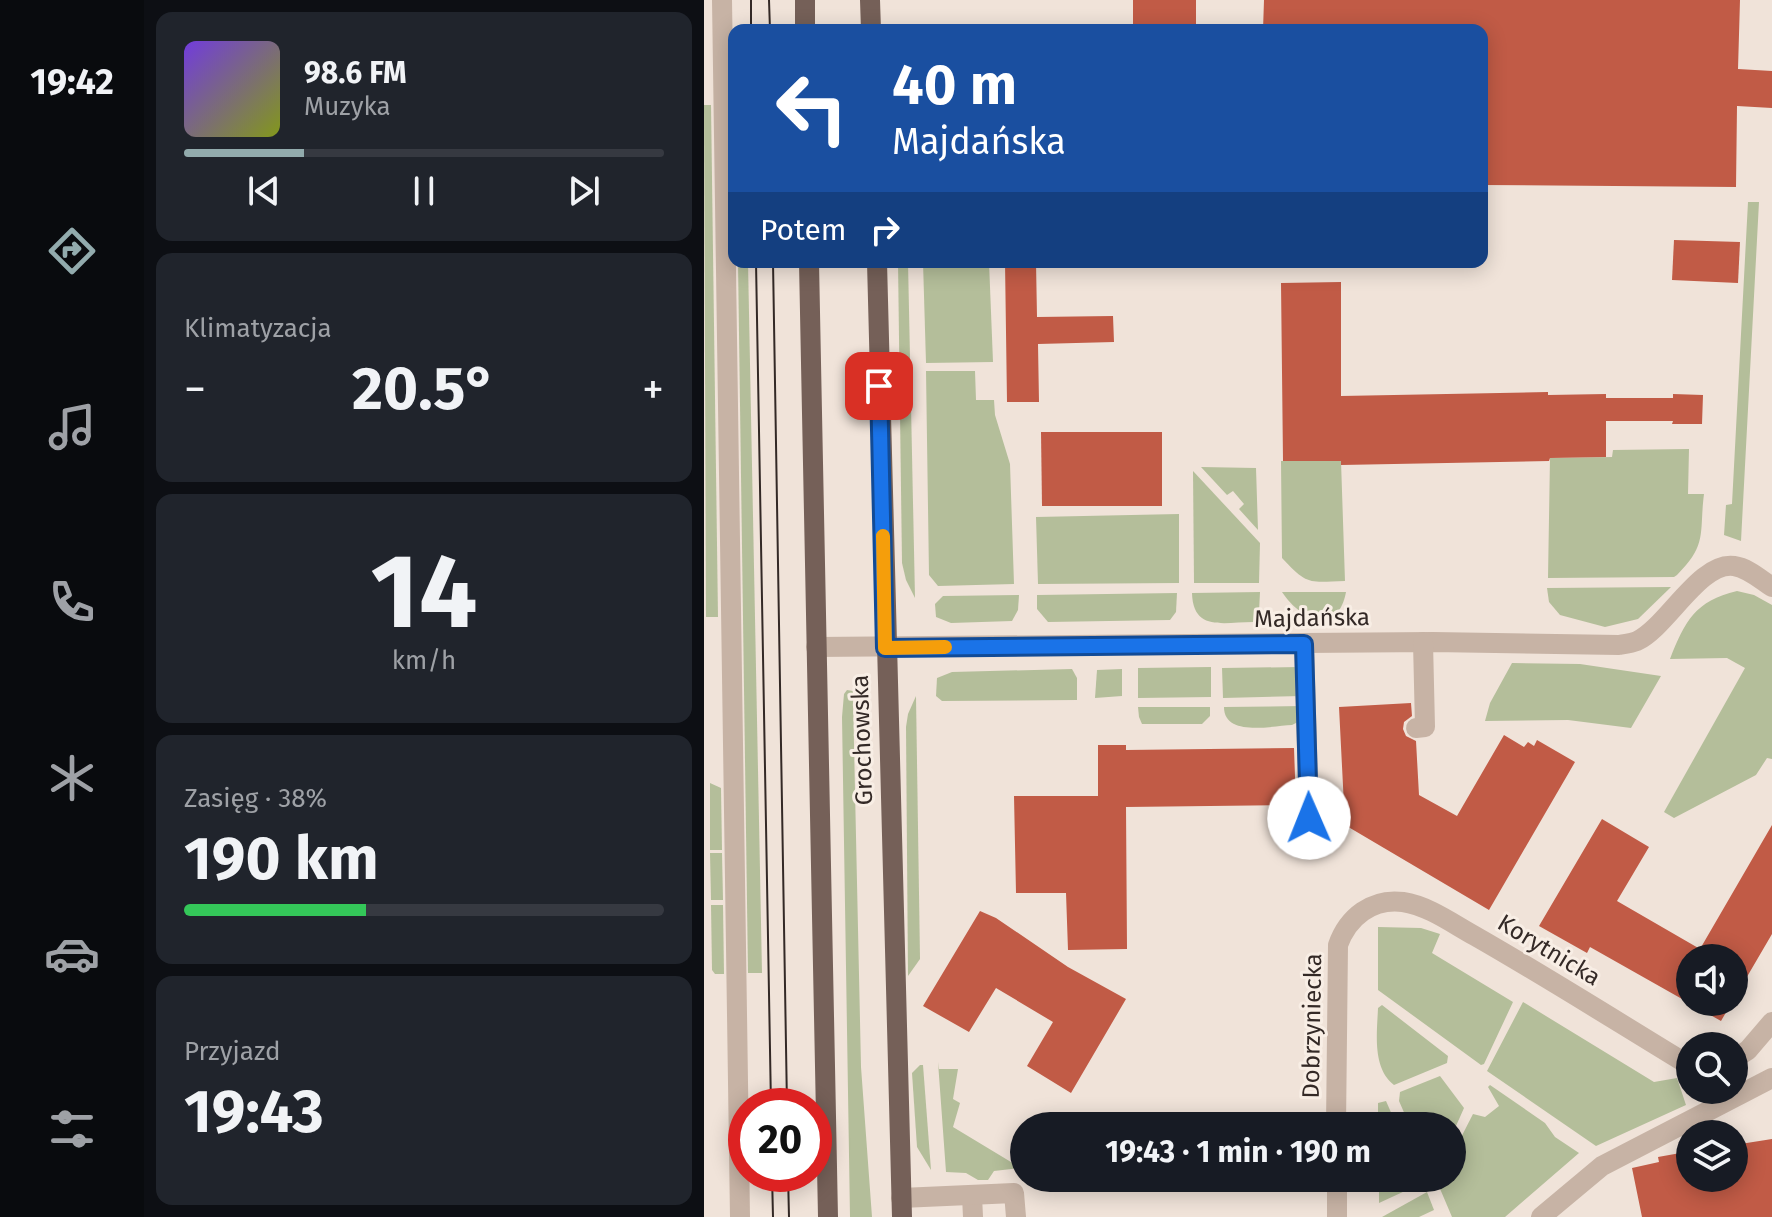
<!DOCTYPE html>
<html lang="pl">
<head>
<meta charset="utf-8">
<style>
	body { margin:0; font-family:"Fira Sans",sans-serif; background:#20242c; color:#f1f3f6; height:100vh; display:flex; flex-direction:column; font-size:30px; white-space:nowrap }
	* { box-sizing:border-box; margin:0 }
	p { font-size:26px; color:#9ea1a6 }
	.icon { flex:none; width:44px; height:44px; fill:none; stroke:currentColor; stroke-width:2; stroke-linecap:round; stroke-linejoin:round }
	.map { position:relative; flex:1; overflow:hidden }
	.side { display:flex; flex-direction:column; gap:12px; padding:12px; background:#0d0f14; width:560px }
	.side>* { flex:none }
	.banner { position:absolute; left:24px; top:24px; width:760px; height:244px; border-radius:16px; box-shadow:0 4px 20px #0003; background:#1a4fa0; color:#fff; overflow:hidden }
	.buttons { position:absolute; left:972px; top:944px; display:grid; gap:16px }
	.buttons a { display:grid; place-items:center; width:72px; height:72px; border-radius:50%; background:#171b24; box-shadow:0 4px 20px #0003; font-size:40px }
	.speed { position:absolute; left:24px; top:1088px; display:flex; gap:16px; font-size:40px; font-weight:700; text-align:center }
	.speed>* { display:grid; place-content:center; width:104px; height:104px; border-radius:50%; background:#171b24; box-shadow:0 4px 20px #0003; line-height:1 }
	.speed .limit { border:12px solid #d22; background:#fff; color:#111 }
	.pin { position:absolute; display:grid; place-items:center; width:68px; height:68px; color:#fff; margin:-34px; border-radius:16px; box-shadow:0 4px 12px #0006 }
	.me { position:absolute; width:88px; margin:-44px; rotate:359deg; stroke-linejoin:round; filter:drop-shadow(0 0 6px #0008) }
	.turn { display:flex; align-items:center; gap:28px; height:168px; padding:0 32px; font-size:36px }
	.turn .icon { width:104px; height:104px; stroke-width:2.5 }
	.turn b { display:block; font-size:56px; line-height:68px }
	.then { display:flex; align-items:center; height:76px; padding:0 32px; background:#0003; gap:16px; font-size:30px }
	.big { font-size:60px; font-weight:700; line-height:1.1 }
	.side .card { flex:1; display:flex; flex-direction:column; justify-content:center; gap:12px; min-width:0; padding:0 28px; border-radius:16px; background:#20242c }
	.side .dial { align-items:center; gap:0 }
	.dial b { font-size:104px; line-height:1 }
	.song { display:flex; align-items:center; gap:24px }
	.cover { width:96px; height:96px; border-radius:12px; background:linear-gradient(135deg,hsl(260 70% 55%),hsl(70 70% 35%)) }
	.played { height:8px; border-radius:4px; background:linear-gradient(90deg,#92abad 25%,#363941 25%) }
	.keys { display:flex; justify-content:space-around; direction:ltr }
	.heat { display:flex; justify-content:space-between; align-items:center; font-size:44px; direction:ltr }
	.charge { height:12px; border-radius:6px; background:linear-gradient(90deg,#34c759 38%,#363941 0) }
	.trip { position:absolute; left:306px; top:1112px; width:456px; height:80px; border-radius:40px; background:#171b24; box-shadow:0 4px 20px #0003; font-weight:700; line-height:80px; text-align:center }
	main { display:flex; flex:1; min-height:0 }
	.tabs { display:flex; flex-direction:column; width:144px; justify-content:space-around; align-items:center; background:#090b0e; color:#9ea1a6 }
	.tabs .icon { width:56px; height:56px }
	.tabs .active { color:#92abad }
	.tabs b { font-size:36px; color:#f1f3f6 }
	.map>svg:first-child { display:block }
	.green { fill:#b4be9a }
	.building { fill:#c15b46 }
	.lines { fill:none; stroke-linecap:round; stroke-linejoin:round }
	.minor { stroke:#c7b3a5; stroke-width:20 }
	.major { stroke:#756058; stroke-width:20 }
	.tram { stroke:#332926; stroke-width:2 }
	.route-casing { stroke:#114b97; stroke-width:20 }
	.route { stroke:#1a73e8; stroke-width:14 }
	.slow { stroke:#f59e0b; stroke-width:14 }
	.labels { text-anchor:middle; stroke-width:6; stroke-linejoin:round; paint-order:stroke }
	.street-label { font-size:24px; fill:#332926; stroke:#f8eee5 }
</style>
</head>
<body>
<main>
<nav class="tabs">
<b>19:42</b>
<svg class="icon active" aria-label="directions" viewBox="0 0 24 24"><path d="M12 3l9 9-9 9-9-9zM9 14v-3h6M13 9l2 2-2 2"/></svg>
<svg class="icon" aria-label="music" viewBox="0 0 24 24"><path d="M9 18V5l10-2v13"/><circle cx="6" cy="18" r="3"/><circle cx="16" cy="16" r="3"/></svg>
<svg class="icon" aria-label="phone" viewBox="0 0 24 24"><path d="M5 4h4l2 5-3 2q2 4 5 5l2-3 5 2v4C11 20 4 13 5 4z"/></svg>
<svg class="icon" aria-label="climate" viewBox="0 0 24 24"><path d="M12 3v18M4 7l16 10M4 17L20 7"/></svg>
<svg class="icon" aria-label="car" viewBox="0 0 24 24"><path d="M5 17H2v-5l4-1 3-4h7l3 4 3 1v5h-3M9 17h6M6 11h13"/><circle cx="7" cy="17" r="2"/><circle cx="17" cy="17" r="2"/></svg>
<svg class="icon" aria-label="filters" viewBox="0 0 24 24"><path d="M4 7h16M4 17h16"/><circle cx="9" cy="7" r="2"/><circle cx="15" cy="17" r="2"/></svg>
</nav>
<section class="side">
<div class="card">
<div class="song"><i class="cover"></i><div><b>98.6 FM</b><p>Muzyka</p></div></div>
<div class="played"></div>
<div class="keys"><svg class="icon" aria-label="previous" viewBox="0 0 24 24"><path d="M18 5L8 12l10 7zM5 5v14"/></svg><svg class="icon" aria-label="pause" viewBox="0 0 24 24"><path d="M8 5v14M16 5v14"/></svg><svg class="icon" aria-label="next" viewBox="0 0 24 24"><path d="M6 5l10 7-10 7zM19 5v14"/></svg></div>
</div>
<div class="card"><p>Klimatyzacja</p>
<div class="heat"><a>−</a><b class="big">20.5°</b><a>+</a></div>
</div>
<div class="card dial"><b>14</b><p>km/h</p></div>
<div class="card"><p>Zasięg · 38%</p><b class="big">190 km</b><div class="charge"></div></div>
<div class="card"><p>Przyjazd</p><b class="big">19:43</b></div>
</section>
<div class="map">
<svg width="1068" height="1217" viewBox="0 0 1068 1217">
	<rect width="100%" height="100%" fill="#f0e3d9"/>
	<g class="green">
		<path d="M0,105H7L14,617H2Z"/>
		<path d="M1044,202H1055L1037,541L1020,535L1022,505L1028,504Z"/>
		<path d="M34,262H44L58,973H44Z"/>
		<path d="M194,262H204L211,598L202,580L198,563Z"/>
		<path d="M219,262H285L289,362L222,363Z"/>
		<path d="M222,371H271L272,400H290L291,415L306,464L310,584L234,586L225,575Z"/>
		<path d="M985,449L984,494H1000C995,533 1004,544 973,575L970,577L844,578L846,458L908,457L909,450Z"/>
		<path d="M577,461H637L641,581C605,582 604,586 578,558Z"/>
		<path d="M497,467L552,468L554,530L535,509L540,504L529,491L523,495Z"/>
		<path d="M489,471L556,543L555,583H490Z"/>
		<path d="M475,514V583L334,584L332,517Z"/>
		<path d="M967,587L934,619L901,627L856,615L845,602L843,588Z"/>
		<path d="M1033,591L1050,595L1068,605V759L1063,758L1052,775L970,818L960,812L1041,668L1023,658L966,659C981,621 991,601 1033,591Z"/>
		<path d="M556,592L555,612L549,622C520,622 489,632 488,593Z"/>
		<path d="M578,592H642C634,636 596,620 578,592Z"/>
		<path d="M473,593L472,612L466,620L344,622L333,609V595Z"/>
		<path d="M315,595L314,610L308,621L247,623L232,617L231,604L239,596Z"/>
		<path d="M808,663L876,664L957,676L927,728L864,720L781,721L786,703Z"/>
		<path d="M507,667V697L434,698V668Z"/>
		<path d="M596,667L597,696L519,698L518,668Z"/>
		<path d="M368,669L373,678V700L238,701L232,696L233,678L248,672Z"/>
		<path d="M418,669V696L391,698L393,670Z"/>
		<path d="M143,690L149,691V698L157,1067L168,1217H146L138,717L140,694Z"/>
		<path d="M212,696L216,959L204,976L202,727L204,714Z"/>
		<path d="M598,706L596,721L588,725C567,726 520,737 520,707Z"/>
		<path d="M434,707H506V716L498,724H438L435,717Z"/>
		<path d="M6,783L17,788L18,850H6Z"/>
		<path d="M6,853H18L19,900H7Z"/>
		<path d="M7,905H19L20,974H11L8,970Z"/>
		<path d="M674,927L717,928L736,934L728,953L809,1002L780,1064L777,1065L674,990Z"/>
		<path d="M819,1002L950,1082L973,1078L982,1105L892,1146L783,1071Z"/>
		<path d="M678,1005L744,1056L743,1063L690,1085C668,1068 673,1033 674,1008Z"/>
		<path d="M234,1062L235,1069H254L249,1099L256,1103L249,1127L317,1168L290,1171L284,1180H274L262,1173L242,1172Z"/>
		<path d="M216,1065H219L227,1170L213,1147L208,1073Z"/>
		<path d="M736,1076L760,1108L748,1135V1126H706L695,1101L696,1092Z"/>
		<path d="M786,1085L841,1123L851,1137L875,1153L801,1217H748L734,1184L737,1178H748V1155L769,1114L781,1117L795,1106L784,1087Z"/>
		<path d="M682,1101L693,1126H674V1103Z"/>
		<path d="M675,1178H716L717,1180L714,1185L675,1203Z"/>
		<path d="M723,1192L730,1210L715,1217H678Z"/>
	</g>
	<g class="building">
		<rect x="429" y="0" width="63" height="30"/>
		<path d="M560,0H1036L1034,69L1068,71V108L1033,106L1032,187L778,185V30H559Z"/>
		<path d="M970,240L1036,242L1034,283L968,280Z"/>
		<path d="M301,262H332L333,317L409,316L410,342L334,344L335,402H303Z"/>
		<path d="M637,282V396L844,392V395L902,394V398H969V394L999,395L998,424H968L969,421H902V457L846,458L845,461L637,465V461H579L577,283Z"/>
		<path d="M337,432H458V506H338Z"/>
		<path d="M707,703L708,716L700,722L699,729L702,736L712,741L715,795L753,816L800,735L820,747L824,742L830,746L833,740L871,762L785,910L641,825L635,707Z"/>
		<path d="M394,745H422V750L590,748L592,805L422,807L423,949L364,950L362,893H312L310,796H394Z"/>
		<path d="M898,819L945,847L913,901L996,949L1068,825V934L1030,999V958H986V1002H1028L1017,1021L886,947L883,953L835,926Z"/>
		<path d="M276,911L292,918L364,967L422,999L367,1093L323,1066L349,1022L292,988L265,1032L219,1006Z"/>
		<path d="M1068,1139V1217H938L928,1168L955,1162L954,1157L982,1152L986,1161V1178H1030V1145Z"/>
	</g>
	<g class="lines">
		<g class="minor">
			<path d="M18,0L36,1217"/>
			<path d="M600,644L605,818"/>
			<path d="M112,647L729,642L915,645C921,644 928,643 933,641C963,627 996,561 1030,566C1044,568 1056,579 1068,587"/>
			<path d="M712,728L721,727L719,642"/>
			<path d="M1030,1059L1044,1050L1068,1022"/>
			<path d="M632,1126L634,945C644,917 668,898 699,902C725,906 749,924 771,936C841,976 909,1019 978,1061L986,1062"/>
			<path d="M633,1178V1217"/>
			<path d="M268,1196L269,1217"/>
			<path d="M197,1198L310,1193L312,1217"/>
			<path d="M837,1217L898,1166L1068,1078"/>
		</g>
		<g class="major">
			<path d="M101,0V30"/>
			<path d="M166,0L167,30"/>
			<path d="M105,262L124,1217"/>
			<path d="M173,262L198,1217"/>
		</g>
		<g class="tram">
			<path d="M47,0V30"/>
			<path d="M65,0L66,30"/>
			<path d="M52,262L67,1106"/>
			<path d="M69,262L83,1106"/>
			<path d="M68,1174L69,1217"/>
			<path d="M84,1174L85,1217"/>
		</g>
	</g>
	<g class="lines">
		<defs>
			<path id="route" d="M175,386L181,648L600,644L605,818"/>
		</defs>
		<use href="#route" class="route-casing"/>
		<use href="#route" class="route"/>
		<path class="slow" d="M179,536L181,648L241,647"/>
	</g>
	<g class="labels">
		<g class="street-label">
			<text transform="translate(608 618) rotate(-1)" y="8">Majdańska</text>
			<text transform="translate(158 740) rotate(-92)" y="8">Grochowska</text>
			<text transform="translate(845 950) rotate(31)" y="8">Korytnicka</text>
			<text transform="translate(608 1026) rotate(-89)" y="8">Dobrzyniecka</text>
		</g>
	</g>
</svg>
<div class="buttons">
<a><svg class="icon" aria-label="sound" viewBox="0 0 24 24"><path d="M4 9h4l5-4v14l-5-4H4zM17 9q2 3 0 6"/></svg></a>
<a><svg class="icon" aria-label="search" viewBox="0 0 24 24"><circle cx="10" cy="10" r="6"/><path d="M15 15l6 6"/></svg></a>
<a><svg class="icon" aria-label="layers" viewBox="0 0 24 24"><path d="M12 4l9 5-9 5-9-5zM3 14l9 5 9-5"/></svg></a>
</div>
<div class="speed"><div class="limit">20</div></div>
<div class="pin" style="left:175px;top:386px;background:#d93025"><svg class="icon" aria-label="arrive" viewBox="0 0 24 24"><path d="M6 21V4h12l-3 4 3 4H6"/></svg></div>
<svg class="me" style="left:605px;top:818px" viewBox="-20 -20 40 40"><circle r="19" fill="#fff"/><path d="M0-13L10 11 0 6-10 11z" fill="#1a73e8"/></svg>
<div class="trip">19:43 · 1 min · 190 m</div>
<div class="banner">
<div class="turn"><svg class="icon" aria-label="left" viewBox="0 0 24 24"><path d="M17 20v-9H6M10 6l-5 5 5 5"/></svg><div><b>40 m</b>Majdańska</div></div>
<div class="then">Potem<svg class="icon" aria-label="right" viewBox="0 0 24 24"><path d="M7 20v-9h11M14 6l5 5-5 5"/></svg></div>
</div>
</div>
</main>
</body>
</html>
